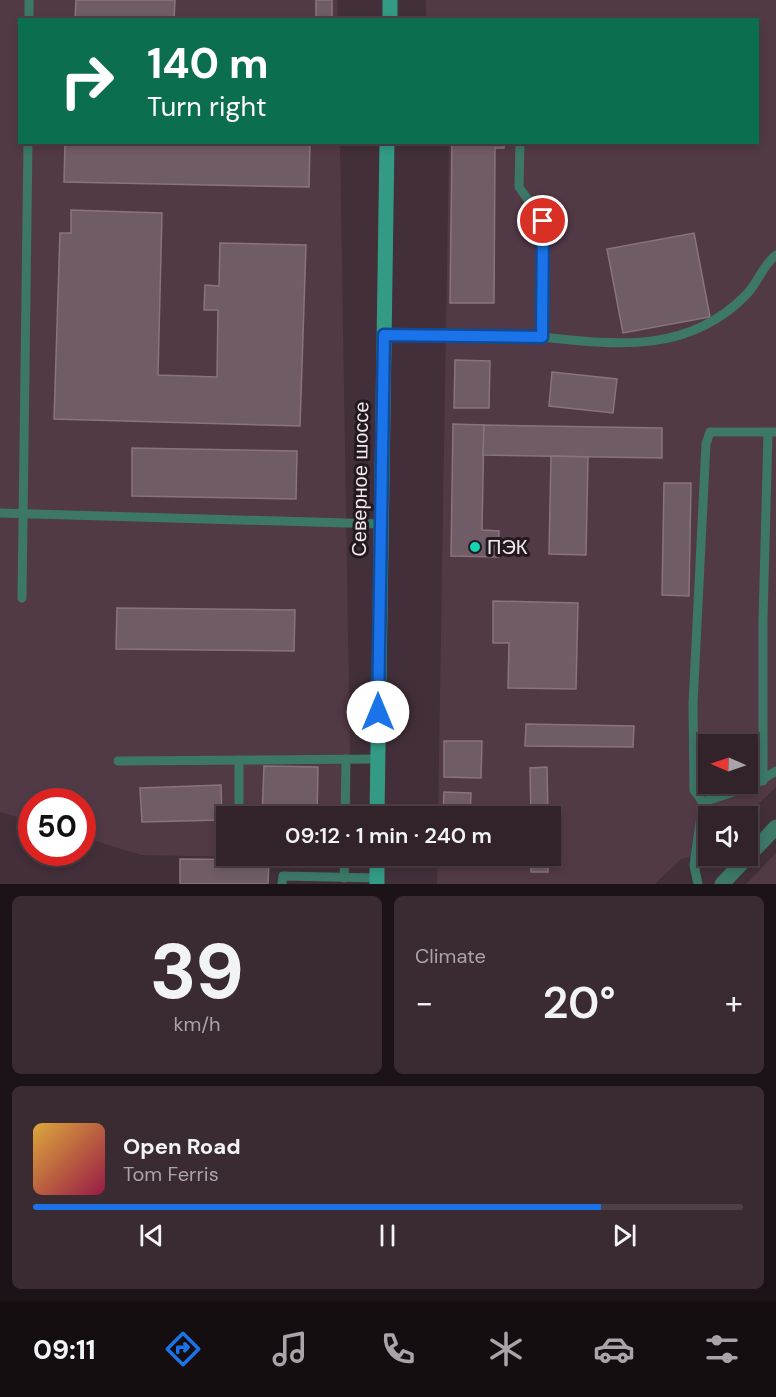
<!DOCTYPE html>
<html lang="en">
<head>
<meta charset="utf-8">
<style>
	body { margin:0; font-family:"DM Sans",sans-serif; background:#3a2b33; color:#f1f3f6; height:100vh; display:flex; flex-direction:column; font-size:22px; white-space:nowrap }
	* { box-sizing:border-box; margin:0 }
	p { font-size:20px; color:#a8a4a9 }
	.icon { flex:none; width:33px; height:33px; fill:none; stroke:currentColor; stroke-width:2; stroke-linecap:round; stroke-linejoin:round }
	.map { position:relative; height:884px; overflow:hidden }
	.drawer { display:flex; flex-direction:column; gap:12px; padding:12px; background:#1c1318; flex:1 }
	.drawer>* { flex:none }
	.hud { position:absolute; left:18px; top:18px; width:741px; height:126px; border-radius:0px; box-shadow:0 3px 9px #0003,0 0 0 2px #4d4047; background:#0b6e4f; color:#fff; overflow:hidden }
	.needle { width:39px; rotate:272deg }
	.buttons { position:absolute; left:698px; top:734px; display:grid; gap:12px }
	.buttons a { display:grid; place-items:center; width:60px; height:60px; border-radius:0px; background:#32232b; box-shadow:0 3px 9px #0003,0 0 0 2px #4d4047; font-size:30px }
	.speed { position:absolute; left:18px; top:788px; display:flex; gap:12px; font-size:30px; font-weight:700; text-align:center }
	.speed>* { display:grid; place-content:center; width:78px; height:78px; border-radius:50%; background:#32232b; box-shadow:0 3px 9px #0003,0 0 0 2px #4d4047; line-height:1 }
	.speed .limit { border:9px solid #d22; background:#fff; color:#111 }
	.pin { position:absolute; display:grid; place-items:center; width:51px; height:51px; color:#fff; margin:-26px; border:3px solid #fff; border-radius:50%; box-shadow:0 2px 6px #0007 }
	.me { position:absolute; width:66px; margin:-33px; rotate:0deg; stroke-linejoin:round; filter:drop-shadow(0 0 4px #0008) }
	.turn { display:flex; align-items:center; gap:21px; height:126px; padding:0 30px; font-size:27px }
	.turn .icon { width:78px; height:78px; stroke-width:2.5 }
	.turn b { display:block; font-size:42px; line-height:51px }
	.big { font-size:45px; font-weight:600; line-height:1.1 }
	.drawer .card { flex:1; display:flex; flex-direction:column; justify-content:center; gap:9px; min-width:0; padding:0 21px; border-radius:9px; background:#3a2b33 }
	.drawer .dial { align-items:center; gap:0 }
	.dial b { font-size:78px; line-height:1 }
	.song { display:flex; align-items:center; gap:18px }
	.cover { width:72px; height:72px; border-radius:9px; background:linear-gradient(135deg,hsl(40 70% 55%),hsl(340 70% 35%)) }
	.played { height:6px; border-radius:3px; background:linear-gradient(90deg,#1a73e8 80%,#4d4047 80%) }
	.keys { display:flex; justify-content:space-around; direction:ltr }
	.heat { display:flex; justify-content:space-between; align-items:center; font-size:33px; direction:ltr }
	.drawer .tiles { flex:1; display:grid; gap:12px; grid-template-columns:1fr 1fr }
	.card:last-child { grid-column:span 2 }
	.trip { position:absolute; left:216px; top:806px; width:345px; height:60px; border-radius:0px; background:#32232b; box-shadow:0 3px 9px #0003,0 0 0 2px #4d4047; font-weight:600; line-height:60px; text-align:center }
	.dock { display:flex; height:96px; justify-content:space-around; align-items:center; background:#140e11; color:#a8a4a9 }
	.dock .icon { width:42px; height:42px }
	.dock .selected { color:#1a73e8 }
	.dock b { font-size:27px; color:#f1f3f6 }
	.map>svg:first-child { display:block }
	.built { fill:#523946; fill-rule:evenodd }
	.building { fill:#705c66; stroke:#89737e; stroke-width:1.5 }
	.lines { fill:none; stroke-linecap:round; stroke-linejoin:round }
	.lane { stroke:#3c7768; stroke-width:9 }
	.street { stroke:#3c7768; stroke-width:15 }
	.secondary { stroke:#339b84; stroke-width:15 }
	.route-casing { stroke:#114b97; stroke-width:15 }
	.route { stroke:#1a73e8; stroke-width:10 }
	.poi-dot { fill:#13d5b3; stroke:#231a1f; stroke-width:2 }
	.labels { text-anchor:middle; stroke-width:6; stroke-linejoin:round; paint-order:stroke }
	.street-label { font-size:20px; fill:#f4e8ee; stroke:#231a1f }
	.poi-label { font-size:20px; fill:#f4e8ee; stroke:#231a1f; text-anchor:start }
</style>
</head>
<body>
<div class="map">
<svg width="776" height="884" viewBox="0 0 776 884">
	<rect width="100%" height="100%" fill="#422f39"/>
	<g class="built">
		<path d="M0,0H337L338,19L20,20V142L340,143L351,816H226V855H351L352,859L141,855L83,837L82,801H32L31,821L0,812Z"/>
		<path d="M426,0H776V787L746,816H708V853L681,859L655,884H437L438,855H550V816H438L449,143L758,142V20H426ZM708,744H747V783H708Z"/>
		<path d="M776,853V884H746Z"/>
	</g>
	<g class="building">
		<path d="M76,0H175L174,20H75Z"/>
		<rect x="316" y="0" width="16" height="20"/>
		<path d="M65,142H310L309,187L64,182Z"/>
		<path d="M452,142H504V148H495L494,303H450Z"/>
		<path d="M71,210L162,213L158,375L217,377L218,310H204L205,285L219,286L220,243L306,245L300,426L54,419L60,233H71Z"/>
		<path d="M694,233L710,317L623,333L607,249Z"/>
		<path d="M455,360L490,361L489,408H454Z"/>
		<path d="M552,372L617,379L613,413L549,406Z"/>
		<path d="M453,424L484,425L482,530L499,531L498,557L451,556Z"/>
		<path d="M484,425L662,428V458L483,455Z"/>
		<path d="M132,448L297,451L296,499L132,496Z"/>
		<path d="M551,456L588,457L586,555L549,554Z"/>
		<path d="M664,483H691L689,596L662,595Z"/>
		<path d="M493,601L578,603L576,689L508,688L509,643H493Z"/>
		<path d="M117,608L295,610L294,651L116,649Z"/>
		<path d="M526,724L634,726L633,747L525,746Z"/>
		<path d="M444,741H482L481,778L444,777Z"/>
		<path d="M264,766L318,767L317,816H262Z"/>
		<path d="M547,767L548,816H531L530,768Z"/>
		<path d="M221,785L222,820L142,822L140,788Z"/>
		<path d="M444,792L471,793L470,816H443Z"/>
		<path d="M442,855H505V859L442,857Z"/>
		<rect x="531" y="855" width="17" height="17"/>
		<path d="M180,859L269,860L268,884H180Z"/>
	</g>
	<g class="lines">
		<g class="lane">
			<path d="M29,20V0"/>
			<path d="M384,335L542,337L543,221L519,187L520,142"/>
			<path d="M542,337C617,345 688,354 746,295C758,283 762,266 776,255"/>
			<path d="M0,513L380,524"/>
			<path d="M22,598L28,142"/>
			<path d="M239,760V816"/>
			<path d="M118,761L378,759"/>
			<path d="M763,781V620L768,432"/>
			<path d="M703,802L752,786L776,771"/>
			<path d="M345,816L346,759"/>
			<path d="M344,878L345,855"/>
			<path d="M282,884L283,876L377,878"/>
			<path d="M698,884L694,865L703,802L694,790L693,704L706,444L710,432H776"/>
		</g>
		<path class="street" d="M722,884L776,827"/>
		<g class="secondary">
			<path d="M390,20V0"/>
			<path d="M377,816L387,142"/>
			<path d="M377,884V855"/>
		</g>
	</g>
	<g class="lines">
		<defs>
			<path id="route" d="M378,712L384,335L542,337L543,221"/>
		</defs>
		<use href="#route" class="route-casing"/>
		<use href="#route" class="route"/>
	</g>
	<circle class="poi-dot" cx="475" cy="547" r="6"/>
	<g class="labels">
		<g class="street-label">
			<text transform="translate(360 479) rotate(-89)" y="7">Северное шоссе</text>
		</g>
		<g class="poi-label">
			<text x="487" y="554">ПЭК</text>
		</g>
	</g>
</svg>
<div class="buttons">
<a><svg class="needle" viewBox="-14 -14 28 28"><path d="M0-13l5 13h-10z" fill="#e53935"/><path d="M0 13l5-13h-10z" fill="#a8a4a9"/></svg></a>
<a><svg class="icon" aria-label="sound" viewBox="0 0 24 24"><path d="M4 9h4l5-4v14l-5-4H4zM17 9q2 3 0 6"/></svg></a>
</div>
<div class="speed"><div class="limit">50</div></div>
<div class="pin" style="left:543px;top:221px;background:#d93025"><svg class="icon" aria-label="arrive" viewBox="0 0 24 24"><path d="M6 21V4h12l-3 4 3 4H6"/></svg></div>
<svg class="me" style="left:378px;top:712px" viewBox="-20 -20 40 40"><circle r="19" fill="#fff"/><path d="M0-13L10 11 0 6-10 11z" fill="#1a73e8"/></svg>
<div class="trip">09:12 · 1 min · 240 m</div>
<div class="hud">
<div class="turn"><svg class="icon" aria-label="right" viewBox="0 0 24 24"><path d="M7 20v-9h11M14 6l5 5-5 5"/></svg><div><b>140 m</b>Turn right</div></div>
</div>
</div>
<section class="drawer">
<div class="tiles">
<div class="card dial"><b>39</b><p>km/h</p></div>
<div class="card"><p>Climate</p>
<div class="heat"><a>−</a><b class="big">20°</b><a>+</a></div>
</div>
<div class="card">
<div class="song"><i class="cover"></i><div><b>Open Road</b><p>Tom Ferris</p></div></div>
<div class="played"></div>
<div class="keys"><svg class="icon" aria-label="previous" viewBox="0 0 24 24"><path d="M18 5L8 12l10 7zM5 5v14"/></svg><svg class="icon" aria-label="pause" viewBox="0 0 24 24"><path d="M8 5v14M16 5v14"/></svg><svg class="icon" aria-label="next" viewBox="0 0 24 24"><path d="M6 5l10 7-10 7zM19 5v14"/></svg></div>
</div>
</div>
</section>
<nav class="dock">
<b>09:11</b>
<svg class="icon selected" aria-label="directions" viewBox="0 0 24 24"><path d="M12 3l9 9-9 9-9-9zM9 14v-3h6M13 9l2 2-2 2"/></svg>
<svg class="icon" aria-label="music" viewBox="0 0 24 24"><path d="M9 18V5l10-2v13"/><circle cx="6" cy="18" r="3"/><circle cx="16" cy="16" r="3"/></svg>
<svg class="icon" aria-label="phone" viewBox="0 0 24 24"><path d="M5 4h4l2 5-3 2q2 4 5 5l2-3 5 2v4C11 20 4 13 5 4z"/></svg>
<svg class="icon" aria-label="climate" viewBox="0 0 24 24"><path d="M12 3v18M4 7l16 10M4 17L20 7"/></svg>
<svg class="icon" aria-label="car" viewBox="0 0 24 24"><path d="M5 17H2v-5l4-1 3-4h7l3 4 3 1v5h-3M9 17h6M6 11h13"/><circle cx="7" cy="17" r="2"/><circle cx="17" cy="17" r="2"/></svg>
<svg class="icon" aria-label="filters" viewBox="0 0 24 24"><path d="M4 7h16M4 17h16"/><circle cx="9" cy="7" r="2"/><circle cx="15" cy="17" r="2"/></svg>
</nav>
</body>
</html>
